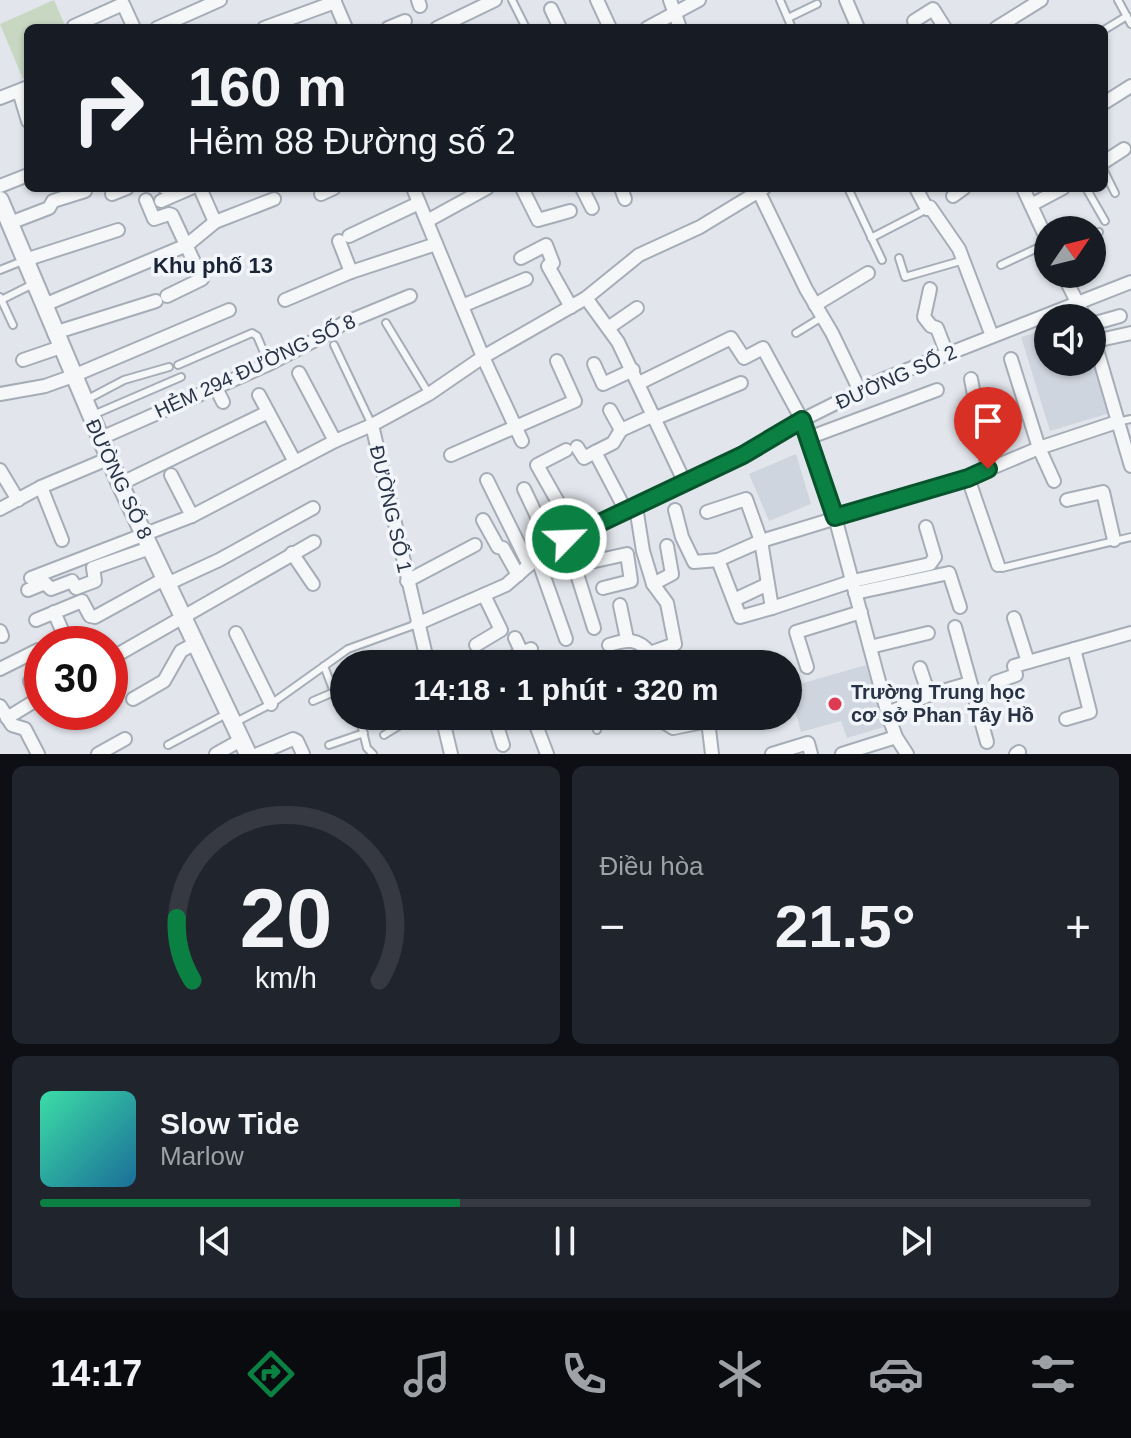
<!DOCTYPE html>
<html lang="vi">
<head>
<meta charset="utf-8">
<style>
	body { margin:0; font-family:Arial,sans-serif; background:#20242c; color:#f1f3f6; height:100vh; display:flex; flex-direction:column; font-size:30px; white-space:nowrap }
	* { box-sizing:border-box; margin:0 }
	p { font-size:26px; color:#9ea1a6 }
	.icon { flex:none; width:44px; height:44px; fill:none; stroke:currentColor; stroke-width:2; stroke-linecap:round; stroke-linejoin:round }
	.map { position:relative; height:754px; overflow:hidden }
	.side { display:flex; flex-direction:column; gap:12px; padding:12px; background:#0d0f14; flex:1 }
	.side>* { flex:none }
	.banner { position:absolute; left:24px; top:24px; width:1084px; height:168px; border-radius:12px; box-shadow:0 2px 6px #0004; background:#171b24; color:#f1f3f6; overflow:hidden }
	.needle { width:52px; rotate:55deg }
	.fabs { position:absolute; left:1034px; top:216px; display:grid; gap:16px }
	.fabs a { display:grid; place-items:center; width:72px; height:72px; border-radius:50%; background:#171b24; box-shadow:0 2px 6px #0004; font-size:40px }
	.speed { position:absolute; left:24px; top:626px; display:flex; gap:16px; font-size:40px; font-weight:700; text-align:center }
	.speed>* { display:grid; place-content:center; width:104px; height:104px; border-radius:50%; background:#171b24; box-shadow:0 2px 6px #0004; line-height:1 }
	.speed .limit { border:12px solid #d22; background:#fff; color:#111 }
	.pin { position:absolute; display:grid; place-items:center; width:68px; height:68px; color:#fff; margin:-82px -34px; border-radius:50% 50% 50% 0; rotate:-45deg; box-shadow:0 0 8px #0007 }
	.pin .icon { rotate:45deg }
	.me { position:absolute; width:88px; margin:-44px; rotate:66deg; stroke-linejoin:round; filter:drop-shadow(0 0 6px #0008) }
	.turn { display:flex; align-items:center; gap:28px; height:168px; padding:0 32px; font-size:36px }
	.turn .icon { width:104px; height:104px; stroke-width:2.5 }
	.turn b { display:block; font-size:56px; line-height:68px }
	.big { font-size:60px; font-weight:800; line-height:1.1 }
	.side .widget { flex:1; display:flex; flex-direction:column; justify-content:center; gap:12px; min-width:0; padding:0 28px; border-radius:12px; background:#20242c }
	.side .dial { align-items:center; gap:0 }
	.dial svg { height:208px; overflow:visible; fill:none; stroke:#363941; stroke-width:7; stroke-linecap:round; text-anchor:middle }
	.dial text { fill:#f1f3f6; stroke:none }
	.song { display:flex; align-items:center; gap:24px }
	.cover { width:96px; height:96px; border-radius:12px; background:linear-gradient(135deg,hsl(160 70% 55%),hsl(200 70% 35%)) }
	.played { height:8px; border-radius:4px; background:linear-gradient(90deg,#0b8043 40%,#363941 40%) }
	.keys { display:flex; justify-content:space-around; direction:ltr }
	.heat { display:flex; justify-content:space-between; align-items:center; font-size:44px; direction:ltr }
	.side .tiles { flex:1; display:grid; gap:12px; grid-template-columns:1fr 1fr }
	.widget:last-child { grid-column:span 2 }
	.trip { position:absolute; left:330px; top:650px; width:472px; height:80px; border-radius:40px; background:#171b24; box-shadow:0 2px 6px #0004; font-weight:800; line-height:80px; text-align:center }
	.menu { display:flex; height:128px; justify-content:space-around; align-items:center; background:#090b0e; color:#9ea1a6 }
	.menu .icon { width:56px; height:56px }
	.menu .on { color:#0b8043 }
	.menu b { font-size:36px; color:#f1f3f6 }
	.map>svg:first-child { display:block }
	.built { fill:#cfd5de }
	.pitch { fill:#c7d7c2 }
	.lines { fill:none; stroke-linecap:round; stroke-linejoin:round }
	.service-casing { stroke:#a6adb7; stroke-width:10 }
	.minor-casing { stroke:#a6adb7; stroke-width:16 }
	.tertiary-casing { stroke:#a6adb7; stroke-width:20 }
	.service { stroke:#f5f7f9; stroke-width:6 }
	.minor { stroke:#f5f7f9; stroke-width:12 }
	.tertiary { stroke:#f5f7f9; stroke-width:16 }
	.route-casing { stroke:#07532c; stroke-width:20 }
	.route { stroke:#0b8043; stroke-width:14 }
	.poi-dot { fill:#de3a54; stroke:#f2f5f9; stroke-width:3 }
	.labels { text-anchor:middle; stroke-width:7; stroke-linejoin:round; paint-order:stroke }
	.street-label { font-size:20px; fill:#283346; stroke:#f2f5f9 }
	.poi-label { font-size:20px; font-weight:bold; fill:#283346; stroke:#f2f5f9; text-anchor:start }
	.neighbourhood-label { font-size:22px; font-weight:bold; fill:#1a2437; stroke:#f2f5f9 }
</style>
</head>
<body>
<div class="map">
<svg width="1131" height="754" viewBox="0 0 1131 754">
	<rect width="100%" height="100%" fill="#e2e6ec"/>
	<g class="built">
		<path d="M1048,329V362H1092V355L1110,413L1050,431L1021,337Z"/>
		<path d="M796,454L811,504L769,521L749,474Z"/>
		<path d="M866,665L884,727L847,738L841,721L801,732L789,687Z"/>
	</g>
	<path class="pitch" d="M54,0L66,28H28V77L23,79L0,24Z"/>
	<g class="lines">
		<defs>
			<g id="service">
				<path d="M512,0L526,28"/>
				<path d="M780,0L792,28"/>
				<path d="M1118,0L1131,24"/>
				<path d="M788,18L817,4"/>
				<path d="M1104,30L1127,16"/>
				<path d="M1104,171L1115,193"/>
				<path d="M848,188L882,260"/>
				<path d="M1086,188L1105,221"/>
				<path d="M1092,235L1099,232"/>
				<path d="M871,238L927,209"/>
				<path d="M899,258L905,277L964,260"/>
				<path d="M1001,265L1048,243"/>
				<path d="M0,270L25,260"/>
				<path d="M0,297L13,325"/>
				<path d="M1,300L35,283"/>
				<path d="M386,323L429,394"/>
				<path d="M796,333L822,317"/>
				<path d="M334,345L372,425"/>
				<path d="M178,365L252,333L257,336L269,364"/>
				<path d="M88,399L124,380L169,367"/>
				<path d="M93,415L181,377"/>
				<path d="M1117,422L1131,419"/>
				<path d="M999,565L1002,568L1131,537"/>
				<path d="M607,662V664"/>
				<path d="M324,666L334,692L344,690"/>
				<path d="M313,701L334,692"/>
				<path d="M359,716L367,748L373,754"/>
				<path d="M594,716L597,730"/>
				<path d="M236,722L271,704L348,649L417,624"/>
				<path d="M384,735L402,724L436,716"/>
				<path d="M168,745L228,713"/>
				<path d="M329,745L364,733"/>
			</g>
			<g id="minor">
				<path d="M334,0L346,28"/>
				<path d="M418,0L420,6"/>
				<path d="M597,0L610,28"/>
				<path d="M670,0L680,28"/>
				<path d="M846,0L858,28"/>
				<path d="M551,9L560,28"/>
				<path d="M914,21L933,9L945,28"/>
				<path d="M74,26L123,4L134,28"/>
				<path d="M157,28L220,0"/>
				<path d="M264,28L335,2"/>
				<path d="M388,28L405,21"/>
				<path d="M437,28L495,0"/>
				<path d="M647,28L699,0"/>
				<path d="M996,28L1041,0"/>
				<path d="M19,91L28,121"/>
				<path d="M0,98L28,87"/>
				<path d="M1104,103L1131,86"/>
				<path d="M1104,162L1124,149"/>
				<path d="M0,186L28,175"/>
				<path d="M165,188H167"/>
				<path d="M200,188L215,222"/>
				<path d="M413,188L483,357L429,394L372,425L428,664"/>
				<path d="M522,188L538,220L570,211"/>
				<path d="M582,188L592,208"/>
				<path d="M621,188L625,199"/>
				<path d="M757,188L806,289L832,333L860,391"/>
				<path d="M916,188L927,209L930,207L959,249L992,336"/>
				<path d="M1023,188L1048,242"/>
				<path d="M112,194L127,188"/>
				<path d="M321,194L334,188"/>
				<path d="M953,196L964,188"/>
				<path d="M146,200L154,219L169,214L172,215L202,279L167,296"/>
				<path d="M161,201L191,188"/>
				<path d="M1031,205L1063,188"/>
				<path d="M427,221L487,188"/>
				<path d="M10,223L49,208L53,201L85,191"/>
				<path d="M349,236L419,203"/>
				<path d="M339,241L351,272"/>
				<path d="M521,258L546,245L553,263L548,266L571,307"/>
				<path d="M25,260L118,230"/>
				<path d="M1063,274L1085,318"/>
				<path d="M930,289L924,317L931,326L937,328L947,354"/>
				<path d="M586,298L618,342L685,483"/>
				<path d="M285,300L351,272L436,244"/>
				<path d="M44,305L187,245L215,222L274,199"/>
				<path d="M815,305L868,273"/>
				<path d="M462,306L526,279"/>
				<path d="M1092,324L1120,316"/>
				<path d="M608,328L637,308"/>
				<path d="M54,333L156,301"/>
				<path d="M1092,333L1131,466"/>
				<path d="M1095,341L1131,333"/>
				<path d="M1011,359L1039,448L1054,481"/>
				<path d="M23,360L61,347"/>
				<path d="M594,364L603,384L633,370"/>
				<path d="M299,373L335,441"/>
				<path d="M971,379L988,469"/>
				<path d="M639,383L731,338L744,358L763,348L802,420L835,517L888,715L896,737L907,754"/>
				<path d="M215,386L223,402"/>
				<path d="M0,394L45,386L73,376L229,310"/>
				<path d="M259,395L295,462"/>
				<path d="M610,410L621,430L654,415"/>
				<path d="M656,418L741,383"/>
				<path d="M621,430L613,443L595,452L626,511"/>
				<path d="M101,438L269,364L327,334L342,324L410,296"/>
				<path d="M808,438L937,390"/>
				<path d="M522,441L483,357L586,298L639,255L700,227L764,188"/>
				<path d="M577,447L584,458L595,452"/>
				<path d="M566,450L537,465L576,534"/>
				<path d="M451,455L575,401L557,361"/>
				<path d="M0,470L18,500"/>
				<path d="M171,475L192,516"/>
				<path d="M968,478L998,565"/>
				<path d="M487,480L529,565"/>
				<path d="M120,484L268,412"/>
				<path d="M41,487L62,540"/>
				<path d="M524,489L551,546"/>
				<path d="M1067,500L1103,492L1114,540"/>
				<path d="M636,507L643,551L653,584L667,603L675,644L650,653L652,664"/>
				<path d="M0,509L41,487L110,458"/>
				<path d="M675,510L682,537L694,562L718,560L761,541L968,478L1039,448L1117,422"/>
				<path d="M707,512L746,499L761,541L772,608L853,581L930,564L935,557L926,527"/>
				<path d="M483,520L498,547L503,548L518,575"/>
				<path d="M566,539L594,628"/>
				<path d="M292,553L313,584"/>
				<path d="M537,557L566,639"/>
				<path d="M718,560L740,617L772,608"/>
				<path d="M595,561L627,554L631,581L603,588"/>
				<path d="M31,578L192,516L335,441L372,425"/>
				<path d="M407,581L475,545"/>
				<path d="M167,584L219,560L313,508"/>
				<path d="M653,584L672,574L667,546"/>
				<path d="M28,590L45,583L51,589L72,581L76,588L95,581L93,568L150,548"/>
				<path d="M855,593L949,573L960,607"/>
				<path d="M734,600L766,585"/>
				<path d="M620,605L627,639"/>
				<path d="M54,612L68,644"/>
				<path d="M1014,618L1028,662"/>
				<path d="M36,620L82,601L90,616L95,617L164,579"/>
				<path d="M417,624L506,585L551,546L743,455L802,420L884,379L1131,282"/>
				<path d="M955,627L987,742"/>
				<path d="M0,631L2,636"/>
				<path d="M236,633L271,704"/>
				<path d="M515,638L522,653"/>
				<path d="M476,645L501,630L484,595"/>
				<path d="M609,645C627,639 638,638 650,653"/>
				<path d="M870,647L928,633"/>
				<path d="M110,659L314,542"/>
				<path d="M403,664L427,658"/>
				<path d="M497,664L531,649"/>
				<path d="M807,667L796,632L861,612"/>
				<path d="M920,668L929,695"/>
				<path d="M0,669L38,650"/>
				<path d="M996,682L1016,675L1014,666L1131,633"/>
				<path d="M133,699L164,681L181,651L196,643"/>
				<path d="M0,706L12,725L25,729L38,754"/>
				<path d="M888,713L929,695L970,683"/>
				<path d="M442,716L451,754"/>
				<path d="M494,716L503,745"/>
				<path d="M663,716L665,723L673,728L708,721L712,754"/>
				<path d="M7,718L38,699L30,681"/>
				<path d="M1066,719L1090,712L1074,649"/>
				<path d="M536,725L547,754"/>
				<path d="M98,754L125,739"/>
				<path d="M216,754L241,740"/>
				<path d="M258,754L293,739L297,741L303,754"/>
				<path d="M772,754L808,743L811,754"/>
				<path d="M842,754L896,737"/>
				<path d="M1016,754L1019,752"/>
			</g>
			<path id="tertiary" d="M0,200L120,484L248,754"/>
		</defs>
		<use href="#service" class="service-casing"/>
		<use href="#minor" class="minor-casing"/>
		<use href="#tertiary" class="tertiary-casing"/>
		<use href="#service" class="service"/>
		<use href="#minor" class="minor"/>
		<use href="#tertiary" class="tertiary"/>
	</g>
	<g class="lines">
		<defs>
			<path id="route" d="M566,539L743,455L802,420L835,517L968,478L988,469"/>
		</defs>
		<use href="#route" class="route-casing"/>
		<use href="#route" class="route"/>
	</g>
	<circle class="poi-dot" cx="835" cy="704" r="8"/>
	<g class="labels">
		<g class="street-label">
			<text transform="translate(255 366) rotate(-25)" y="7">HẺM 294 ĐƯỜNG SỐ 8</text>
			<text transform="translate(896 377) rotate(-24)" y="7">ĐƯỜNG SỐ 2</text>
			<text transform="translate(119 479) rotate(65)" y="7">ĐƯỜNG SỐ 8</text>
			<text transform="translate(391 509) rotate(77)" y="7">ĐƯỜNG SỐ 1</text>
		</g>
		<g class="poi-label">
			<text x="851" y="699">Trường Trung học<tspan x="851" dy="23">cơ sở Phan Tây Hồ</tspan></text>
		</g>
		<g class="neighbourhood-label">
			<text x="213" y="273">Khu phố 13</text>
		</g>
	</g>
</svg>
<div class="fabs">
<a><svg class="needle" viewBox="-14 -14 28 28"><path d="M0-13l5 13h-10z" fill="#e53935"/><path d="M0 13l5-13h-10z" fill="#9ea1a6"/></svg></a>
<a><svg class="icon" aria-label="sound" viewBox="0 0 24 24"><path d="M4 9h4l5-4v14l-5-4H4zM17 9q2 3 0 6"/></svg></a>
</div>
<div class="speed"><div class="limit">30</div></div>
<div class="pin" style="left:988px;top:469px;background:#d93025"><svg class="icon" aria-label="arrive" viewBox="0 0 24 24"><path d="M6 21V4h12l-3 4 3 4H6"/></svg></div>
<svg class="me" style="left:566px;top:539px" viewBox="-20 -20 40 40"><circle r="17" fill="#0b8043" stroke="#fff" stroke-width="3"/><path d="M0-11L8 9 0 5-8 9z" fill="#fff"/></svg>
<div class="trip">14:18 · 1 phút · 320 m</div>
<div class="banner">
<div class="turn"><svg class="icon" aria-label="right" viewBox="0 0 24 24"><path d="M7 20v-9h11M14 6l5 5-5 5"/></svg><div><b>160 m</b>Hẻm 88 Đường số 2</div></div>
</div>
</div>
<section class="side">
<div class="tiles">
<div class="widget dial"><svg viewBox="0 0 100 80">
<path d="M14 69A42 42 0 1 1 86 69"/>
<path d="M14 69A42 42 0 0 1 8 45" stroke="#0b8043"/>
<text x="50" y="56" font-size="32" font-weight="700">20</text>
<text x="50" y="72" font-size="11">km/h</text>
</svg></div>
<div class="widget"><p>Điều hòa</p>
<div class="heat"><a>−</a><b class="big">21.5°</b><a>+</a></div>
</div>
<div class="widget">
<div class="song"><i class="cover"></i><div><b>Slow Tide</b><p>Marlow</p></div></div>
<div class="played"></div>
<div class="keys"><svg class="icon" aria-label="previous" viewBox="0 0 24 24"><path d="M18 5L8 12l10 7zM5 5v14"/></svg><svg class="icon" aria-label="pause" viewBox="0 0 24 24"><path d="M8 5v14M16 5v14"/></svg><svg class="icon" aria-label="next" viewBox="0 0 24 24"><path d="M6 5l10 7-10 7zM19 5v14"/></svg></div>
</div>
</div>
</section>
<nav class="menu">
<b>14:17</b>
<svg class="icon on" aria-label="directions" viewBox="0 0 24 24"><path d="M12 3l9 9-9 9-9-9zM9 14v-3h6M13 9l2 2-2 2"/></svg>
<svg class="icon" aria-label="music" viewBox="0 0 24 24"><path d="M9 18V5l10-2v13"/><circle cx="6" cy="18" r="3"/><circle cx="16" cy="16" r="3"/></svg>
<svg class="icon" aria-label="phone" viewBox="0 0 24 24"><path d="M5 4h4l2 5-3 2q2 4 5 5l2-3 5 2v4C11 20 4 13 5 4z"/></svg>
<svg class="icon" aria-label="climate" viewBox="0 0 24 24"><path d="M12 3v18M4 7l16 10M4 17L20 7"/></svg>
<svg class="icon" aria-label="car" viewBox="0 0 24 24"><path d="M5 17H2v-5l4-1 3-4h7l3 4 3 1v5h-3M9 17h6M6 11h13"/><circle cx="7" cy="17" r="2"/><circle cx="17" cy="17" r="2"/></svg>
<svg class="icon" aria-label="filters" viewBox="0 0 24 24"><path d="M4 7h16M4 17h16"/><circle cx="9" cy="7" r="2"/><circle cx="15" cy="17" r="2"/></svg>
</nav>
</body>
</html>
